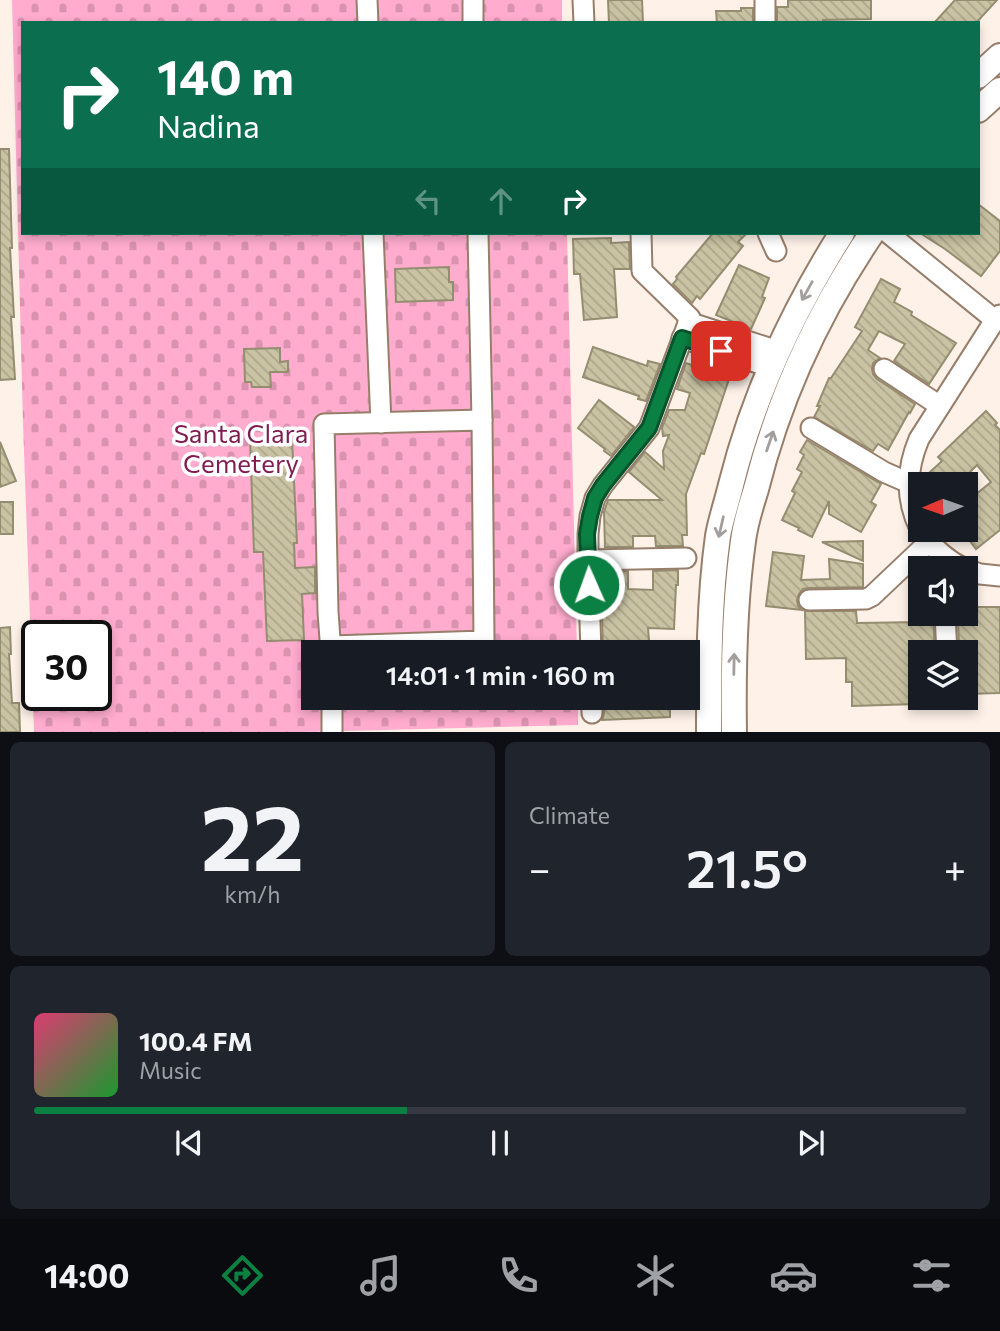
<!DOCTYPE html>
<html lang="en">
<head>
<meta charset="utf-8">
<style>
	body { margin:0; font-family:Commissioner,sans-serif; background:#20242c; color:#f1f3f6; height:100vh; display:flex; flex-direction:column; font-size:26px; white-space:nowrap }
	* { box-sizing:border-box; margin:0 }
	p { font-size:23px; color:#9ea1a6 }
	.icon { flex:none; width:38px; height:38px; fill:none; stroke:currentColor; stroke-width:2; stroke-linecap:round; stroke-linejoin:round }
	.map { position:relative; height:732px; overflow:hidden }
	.details { display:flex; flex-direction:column; gap:10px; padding:10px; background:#0d0f14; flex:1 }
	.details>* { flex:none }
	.guide { position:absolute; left:21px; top:21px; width:959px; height:214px; border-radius:0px; box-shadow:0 4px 10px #0003; background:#0b6e4f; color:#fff; overflow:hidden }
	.needle { width:46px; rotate:268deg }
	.controls { position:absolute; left:908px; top:472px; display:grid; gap:14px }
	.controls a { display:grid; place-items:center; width:70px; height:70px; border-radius:0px; background:#171b24; box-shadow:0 4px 10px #0003; font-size:35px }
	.speed { position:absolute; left:21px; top:620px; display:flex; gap:14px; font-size:35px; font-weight:700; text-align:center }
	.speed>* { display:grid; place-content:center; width:91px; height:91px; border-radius:50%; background:#171b24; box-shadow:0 4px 10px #0003; line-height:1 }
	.speed .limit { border:4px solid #111; border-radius:10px; background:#fff; color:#111 }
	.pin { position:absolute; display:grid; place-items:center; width:60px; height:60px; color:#fff; margin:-30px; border-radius:14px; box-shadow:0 4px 10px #0006 }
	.me { position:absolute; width:77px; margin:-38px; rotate:358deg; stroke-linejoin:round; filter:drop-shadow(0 0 5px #0008) }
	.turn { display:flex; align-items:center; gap:24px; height:147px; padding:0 21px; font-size:32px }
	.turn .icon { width:91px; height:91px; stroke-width:2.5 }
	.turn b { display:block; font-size:49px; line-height:60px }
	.lanes { display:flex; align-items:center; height:66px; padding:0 21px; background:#0003; justify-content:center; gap:35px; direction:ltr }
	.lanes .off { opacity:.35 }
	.big { font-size:52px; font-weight:600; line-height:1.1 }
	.details .card { flex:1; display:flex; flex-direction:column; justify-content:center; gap:10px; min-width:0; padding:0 24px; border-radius:10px; background:#20242c }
	.details .dial { align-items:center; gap:0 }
	.dial b { font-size:91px; line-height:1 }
	.song { display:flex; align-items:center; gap:21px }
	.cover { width:84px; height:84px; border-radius:10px; background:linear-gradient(135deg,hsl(340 70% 55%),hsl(130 70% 35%)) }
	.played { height:7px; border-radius:4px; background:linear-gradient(90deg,#0b8043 40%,#363941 40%) }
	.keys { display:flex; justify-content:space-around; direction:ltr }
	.heat { display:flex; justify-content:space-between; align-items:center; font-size:38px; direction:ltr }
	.details .tiles { flex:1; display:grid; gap:10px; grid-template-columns:1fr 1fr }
	.card:last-child { grid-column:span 2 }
	.trip { position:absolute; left:301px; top:640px; width:399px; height:70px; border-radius:0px; background:#171b24; box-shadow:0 4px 10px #0003; font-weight:600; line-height:70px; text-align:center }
	.menu { display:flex; height:112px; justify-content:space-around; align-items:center; background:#090b0e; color:#9ea1a6 }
	.menu .icon { width:49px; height:49px }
	.menu .selected { color:#0b8043 }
	.menu b { font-size:32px; color:#f1f3f6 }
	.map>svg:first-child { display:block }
	.cemetery { fill:url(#cemetery-stones); fill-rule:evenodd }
	.building { fill:url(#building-back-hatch); stroke:#948d70; stroke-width:2 }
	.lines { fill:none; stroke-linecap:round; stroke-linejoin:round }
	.minor-casing { stroke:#977e6a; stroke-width:23 }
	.major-casing { stroke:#977e6a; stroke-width:28 }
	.minor { stroke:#fff; stroke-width:19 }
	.major { stroke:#fff; stroke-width:24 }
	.oneway { stroke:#a29e9b }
	.route-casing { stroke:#07532c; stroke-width:18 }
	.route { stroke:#0b8043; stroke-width:12 }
	.labels { text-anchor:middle; stroke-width:7; stroke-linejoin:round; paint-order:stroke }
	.park-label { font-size:26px; fill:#7f1b50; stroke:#fff }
</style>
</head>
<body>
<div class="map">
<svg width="1000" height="733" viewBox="0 0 1000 733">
	<defs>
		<pattern id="cemetery-stones" width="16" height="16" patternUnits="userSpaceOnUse" patternTransform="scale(1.75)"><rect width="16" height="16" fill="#ffacce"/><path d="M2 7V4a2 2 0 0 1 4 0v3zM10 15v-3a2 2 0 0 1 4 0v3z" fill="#da93af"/></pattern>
		<pattern id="building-back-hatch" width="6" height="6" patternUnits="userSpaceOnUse" patternTransform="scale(1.75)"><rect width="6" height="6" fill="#c9c2a3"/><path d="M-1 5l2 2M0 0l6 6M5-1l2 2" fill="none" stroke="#aca68b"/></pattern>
	</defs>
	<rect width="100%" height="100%" fill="#fdf1e8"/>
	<path class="cemetery" d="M12,0H562V23H23V233H567L577,653H313V698H578V725L305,732H34L23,423ZM37,635H96V695H37Z"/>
	<g class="building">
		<path d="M608,0H642L643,23H609Z"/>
		<path d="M788,0H871V19L823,20V23H777V7H788Z"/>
		<path d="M955,0H997L976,23H934Z"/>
		<path d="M741,8H753V23H717L716,11H741Z"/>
		<path d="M0,149H9L12,248H10L14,317H11L15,379L0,380Z"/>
		<path d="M978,204L1000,221V251L981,276L945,249L920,233H978Z"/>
		<path d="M713,233H747L738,242L743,246L700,299L697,296L692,303L673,284L677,279L676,277Z"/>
		<path d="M611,238V243L629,242L630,269H614L617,317L584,320L580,274H574L573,239Z"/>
		<path d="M739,265L769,278L762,297L765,298L751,329L716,315Z"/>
		<path d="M449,267V282H453V300L396,302L395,269Z"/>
		<path d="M881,279L900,289L894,302L912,312L911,315L956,343L929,384L894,361L905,344L879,331L868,350L880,358L873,363L872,369L873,374L877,379L915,404L910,413L909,412L888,450L878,444L873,451L814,417L820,406H817L829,378H831L862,331L855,327Z"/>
		<path d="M593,347L647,366L648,361L660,364L646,401L638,399L639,396L583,377Z"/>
		<path d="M280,348V362L288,361V372H270L271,387H252L251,382H245L244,349Z"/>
		<path d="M696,362L731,373L704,454L701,453L686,494L687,535H682L683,546H656L655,536H633V547H605L604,512L608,500H662L629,472L645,452L664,469L663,451L669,435L663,436L662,428L669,410H685L690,393L677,389L686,363L695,366Z"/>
		<path d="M599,400L634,427L611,456L604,451L605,449L578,428Z"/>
		<path d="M986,411L997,423L995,425L1000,430V530L976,549L966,536V517L976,509L969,500L991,482L977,465L957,485H942L930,472L942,461L938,457Z"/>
		<path d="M292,439L297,543H294L295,568L315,567V593L302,594L304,640L267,641L263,552H254L250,440Z"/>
		<path d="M807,440L881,484L871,502L876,505L861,532L829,514V501L812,537L798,530L799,528L782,520L795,493L792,491L802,472L797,469L804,455L800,452Z"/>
		<path d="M0,442L16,481L0,487Z"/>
		<rect x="0" y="502" width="13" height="32"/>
		<path d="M863,541V561L822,542Z"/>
		<path d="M773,552L804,556L801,580L830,579L829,559L863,564V587L809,588L803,589L799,594L797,600L798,606L802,610L766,606Z"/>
		<path d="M678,570V585H676L674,629L648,628L650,653H603L601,572L628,571V589L653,590V571Z"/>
		<path d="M974,607H1000V693L966,694V648H959L958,621H975Z"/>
		<path d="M805,611H856L857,623L922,622V614H933L935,653L916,654L917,704L852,706V682H846V658L806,659Z"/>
		<path d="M10,627L11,654H9L12,703H19L20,732H0V628Z"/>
		<path d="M604,698H670V717L602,720L604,713Z"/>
	</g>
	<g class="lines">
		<defs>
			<g id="minor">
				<path d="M367,0L368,23"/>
				<path d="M473,0V23"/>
				<path d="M583,0L584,23"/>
				<path d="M765,0V23"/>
				<path d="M373,233L381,423"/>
				<path d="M478,233L482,420"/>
				<path d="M768,233L776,251"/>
				<path d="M888,233L995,320"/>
				<path d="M688,322L778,351"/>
				<path d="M682,338L770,367"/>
				<path d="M884,369L940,406"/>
				<path d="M811,428L884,472L909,483"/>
				<path d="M920,529C905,499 906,470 919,439L995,320L1000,315"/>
				<path d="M921,531C933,548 946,560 965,569"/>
				<path d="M588,560L686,558"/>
				<path d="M966,569L980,574L1000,576"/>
				<path d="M809,600L866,599L872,596L929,542"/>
				<path d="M945,614L947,653"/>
				<path d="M331,646L484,641L482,420L324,424L328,612L331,653"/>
				<path d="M591,653L588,560V534L590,516L595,498L603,485L649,428L690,318L642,271L641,233"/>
				<path d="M332,698V733"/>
				<path d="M592,698V713"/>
			</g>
			<g id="major">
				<path d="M978,76L1000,56"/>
				<path d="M978,110L1000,90"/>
				<path d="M709,733C709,667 709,601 718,536C721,519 727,502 731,485C754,393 792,312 842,233"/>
				<path d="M734,733C733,669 734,604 743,541C745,523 751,506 756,489C779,397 819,311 872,233"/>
			</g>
		</defs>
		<use href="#minor" class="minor-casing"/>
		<use href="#major" class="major-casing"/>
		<use href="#minor" class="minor"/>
		<use href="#major" class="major"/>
	</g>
	<defs><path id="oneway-shaft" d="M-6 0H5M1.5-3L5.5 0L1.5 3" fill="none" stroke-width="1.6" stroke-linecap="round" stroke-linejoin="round" transform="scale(1.75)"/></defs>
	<g class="oneway">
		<use href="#oneway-shaft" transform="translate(807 291) rotate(119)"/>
		<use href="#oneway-shaft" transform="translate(770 441) rotate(-71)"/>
		<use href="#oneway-shaft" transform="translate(721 527) rotate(103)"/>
		<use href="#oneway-shaft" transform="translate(734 664) rotate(-89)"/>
	</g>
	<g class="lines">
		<defs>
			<path id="route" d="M589,585L587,534L590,516L595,498L603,485L649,428L682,338L721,351"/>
		</defs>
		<use href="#route" class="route-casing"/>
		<use href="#route" class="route"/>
	</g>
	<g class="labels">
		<g class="park-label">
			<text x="241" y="443">Santa Clara<tspan x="241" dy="30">Cemetery</tspan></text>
		</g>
	</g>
</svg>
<div class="controls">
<a><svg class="needle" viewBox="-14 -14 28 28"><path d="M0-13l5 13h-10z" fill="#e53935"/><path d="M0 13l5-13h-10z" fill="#9ea1a6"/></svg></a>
<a><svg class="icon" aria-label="sound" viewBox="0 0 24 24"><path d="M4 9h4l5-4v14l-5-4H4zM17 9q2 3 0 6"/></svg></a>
<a><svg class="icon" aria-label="layers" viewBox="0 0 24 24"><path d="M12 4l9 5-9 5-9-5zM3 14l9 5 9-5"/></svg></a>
</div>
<div class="speed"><div class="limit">30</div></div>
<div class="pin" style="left:721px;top:351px;background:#d93025"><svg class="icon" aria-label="arrive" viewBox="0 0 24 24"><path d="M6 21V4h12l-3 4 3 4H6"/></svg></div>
<svg class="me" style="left:589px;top:585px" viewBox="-20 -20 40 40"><circle r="17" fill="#0b8043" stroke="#fff" stroke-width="3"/><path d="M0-11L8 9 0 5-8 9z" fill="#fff"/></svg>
<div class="trip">14:01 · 1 min · 160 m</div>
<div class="guide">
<div class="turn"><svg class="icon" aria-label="right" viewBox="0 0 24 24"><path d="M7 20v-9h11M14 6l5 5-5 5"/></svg><div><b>140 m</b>Nadina</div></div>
<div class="lanes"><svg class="icon off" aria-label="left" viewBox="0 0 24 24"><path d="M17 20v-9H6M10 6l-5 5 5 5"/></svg><svg class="icon off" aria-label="ahead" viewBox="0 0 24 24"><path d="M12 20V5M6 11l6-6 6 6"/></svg><svg class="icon" aria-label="right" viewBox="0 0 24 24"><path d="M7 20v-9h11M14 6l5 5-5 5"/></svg></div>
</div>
</div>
<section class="details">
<div class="tiles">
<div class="card dial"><b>22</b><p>km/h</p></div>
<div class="card"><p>Climate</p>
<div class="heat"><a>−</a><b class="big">21.5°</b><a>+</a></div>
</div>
<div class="card">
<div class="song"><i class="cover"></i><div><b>100.4 FM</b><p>Music</p></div></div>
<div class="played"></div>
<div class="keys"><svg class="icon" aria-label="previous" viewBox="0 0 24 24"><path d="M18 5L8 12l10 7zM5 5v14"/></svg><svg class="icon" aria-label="pause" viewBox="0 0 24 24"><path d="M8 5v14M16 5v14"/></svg><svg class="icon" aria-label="next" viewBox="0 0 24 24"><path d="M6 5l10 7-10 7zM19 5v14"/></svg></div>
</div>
</div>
</section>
<nav class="menu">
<b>14:00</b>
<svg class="icon selected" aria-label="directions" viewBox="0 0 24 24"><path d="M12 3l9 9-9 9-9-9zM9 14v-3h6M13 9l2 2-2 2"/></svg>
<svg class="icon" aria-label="music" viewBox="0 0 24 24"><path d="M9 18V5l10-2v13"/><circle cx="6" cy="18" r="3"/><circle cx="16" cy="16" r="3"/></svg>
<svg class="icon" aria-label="phone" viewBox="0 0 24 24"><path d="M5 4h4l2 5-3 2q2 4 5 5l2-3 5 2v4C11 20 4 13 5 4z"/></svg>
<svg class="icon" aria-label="climate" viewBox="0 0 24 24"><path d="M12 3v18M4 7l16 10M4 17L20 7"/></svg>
<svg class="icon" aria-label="car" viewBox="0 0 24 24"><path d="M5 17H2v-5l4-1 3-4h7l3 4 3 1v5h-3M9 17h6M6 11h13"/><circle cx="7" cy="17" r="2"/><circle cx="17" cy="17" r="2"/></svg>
<svg class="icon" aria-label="filters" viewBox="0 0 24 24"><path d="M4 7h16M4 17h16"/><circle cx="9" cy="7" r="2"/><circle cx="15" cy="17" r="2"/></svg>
</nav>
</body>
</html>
